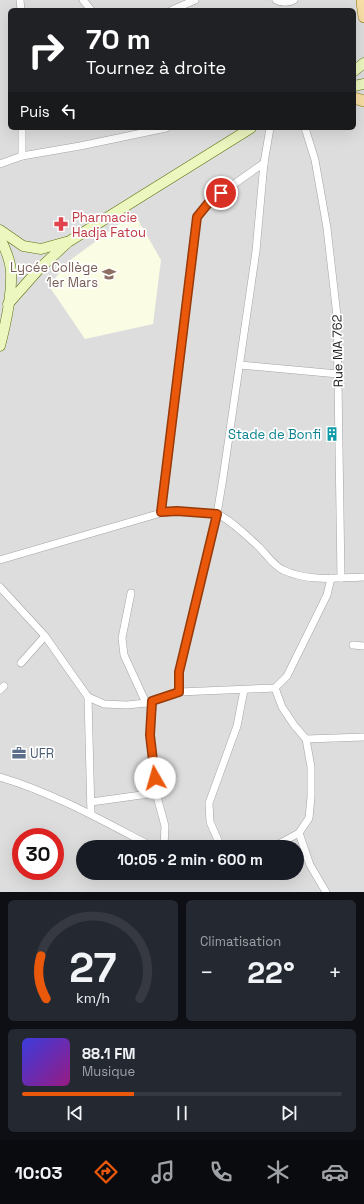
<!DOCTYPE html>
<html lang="fr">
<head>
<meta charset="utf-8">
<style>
	body { margin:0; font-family:"Space Grotesk",sans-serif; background:#242831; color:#f1f3f6; height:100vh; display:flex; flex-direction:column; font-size:15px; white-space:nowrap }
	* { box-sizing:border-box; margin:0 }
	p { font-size:13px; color:#9ea1a6 }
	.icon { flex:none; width:22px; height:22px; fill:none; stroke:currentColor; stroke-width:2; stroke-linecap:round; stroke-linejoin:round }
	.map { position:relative; height:892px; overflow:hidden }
	.side { display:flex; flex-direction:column; gap:8px; padding:8px; background:#0d0f14; flex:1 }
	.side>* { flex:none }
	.guide { position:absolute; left:8px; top:8px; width:348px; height:122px; border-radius:6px; box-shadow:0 4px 16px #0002; background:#202124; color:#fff; overflow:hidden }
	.speed { position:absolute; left:12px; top:828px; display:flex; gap:8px; font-size:20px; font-weight:700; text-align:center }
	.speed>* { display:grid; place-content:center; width:52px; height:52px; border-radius:50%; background:#171b24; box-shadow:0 4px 16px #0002; line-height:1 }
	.speed .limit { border:6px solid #d22; background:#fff; color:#111 }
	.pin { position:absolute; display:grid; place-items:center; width:34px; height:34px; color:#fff; margin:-17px; border:2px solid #fff; border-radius:50%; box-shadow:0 1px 4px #0007 }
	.me { position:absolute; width:44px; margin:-22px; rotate:353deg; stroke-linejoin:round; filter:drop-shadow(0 0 3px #0008) }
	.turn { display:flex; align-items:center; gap:14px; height:84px; padding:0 12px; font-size:18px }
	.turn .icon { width:52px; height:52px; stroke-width:2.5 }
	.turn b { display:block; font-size:28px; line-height:34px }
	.then { display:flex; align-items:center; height:38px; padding:0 12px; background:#0003; gap:8px; font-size:15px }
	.big { font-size:30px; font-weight:600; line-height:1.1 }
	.side .tile { flex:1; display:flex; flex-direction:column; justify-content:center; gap:6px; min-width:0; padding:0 14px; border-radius:6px; background:#242831 }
	.side .dial { align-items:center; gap:0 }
	.dial svg { height:104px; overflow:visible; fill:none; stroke:#363941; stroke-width:7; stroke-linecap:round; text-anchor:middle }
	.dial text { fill:#f1f3f6; stroke:none }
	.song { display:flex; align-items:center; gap:12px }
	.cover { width:48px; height:48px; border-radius:6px; background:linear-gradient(135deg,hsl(240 70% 55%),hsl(310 70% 35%)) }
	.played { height:4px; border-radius:2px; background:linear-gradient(90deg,#ea580c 35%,#363941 35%) }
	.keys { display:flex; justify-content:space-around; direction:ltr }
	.heat { display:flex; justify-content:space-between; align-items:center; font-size:22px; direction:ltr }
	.side .tiles { flex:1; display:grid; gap:8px; grid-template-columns:1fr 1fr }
	.tile:last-child { grid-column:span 2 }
	.trip { position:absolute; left:76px; top:840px; width:228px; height:40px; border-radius:20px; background:#171b24; box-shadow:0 4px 16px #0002; font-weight:600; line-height:40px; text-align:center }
	.menu { display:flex; height:64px; justify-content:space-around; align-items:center; background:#090b0e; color:#9ea1a6 }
	.menu .icon { width:28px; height:28px }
	.menu .selected { color:#ea580c }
	.menu b { font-size:18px; color:#f1f3f6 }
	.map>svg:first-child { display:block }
	.residential { fill:#dedddd; fill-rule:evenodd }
	.education { fill:#fafde3 }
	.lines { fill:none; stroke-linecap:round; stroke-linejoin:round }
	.street-casing { stroke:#a4a4a4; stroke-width:8 }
	.secondary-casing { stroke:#5a720c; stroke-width:11 }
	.primary-casing { stroke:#927609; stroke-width:12 }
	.street { stroke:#fff; stroke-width:7 }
	.secondary { stroke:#ecf6bf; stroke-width:10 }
	.primary { stroke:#f6dda5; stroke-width:11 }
	.route-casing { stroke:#983908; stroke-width:10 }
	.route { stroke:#ea580c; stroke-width:7 }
	.labels { text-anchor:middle; stroke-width:3.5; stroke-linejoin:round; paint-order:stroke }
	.health-label { font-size:13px; fill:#be3a42; stroke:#fff; text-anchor:start }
	.education-label { font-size:13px; fill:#785e54; stroke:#fff; text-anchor:end }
	.street-label { font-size:13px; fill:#202020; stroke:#fff }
	.culture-label { font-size:13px; fill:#0d838f; stroke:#fff; text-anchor:end }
	.service-label { font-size:13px; fill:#4e5e75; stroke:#fff; text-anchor:start }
</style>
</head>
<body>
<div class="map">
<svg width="364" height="892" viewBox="0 0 364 892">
	<rect width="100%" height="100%" fill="#f0eee7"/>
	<path class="residential" d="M0,0H364V892H0ZM10,10H354V128H10ZM21,837H55V871H21ZM83,847H297V873H83Z"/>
	<path class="education" d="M134,213L161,260L153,324L85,339L49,286L69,261Z"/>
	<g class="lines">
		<defs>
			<g id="street">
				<path d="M20,0L21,10"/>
				<path d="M83,0L91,10"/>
				<path d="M276,0C281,3 289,3 294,0"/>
				<path d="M172,10L195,0"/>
				<path d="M22,128V156"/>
				<path d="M305,128L315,160L327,228L337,316L341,578"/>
				<path d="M0,164L22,156L80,146L166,128"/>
				<path d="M240,365L338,374"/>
				<path d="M161,513L197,217L210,201L264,163"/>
				<path d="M0,560L161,513C176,511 201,511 216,514C228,517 249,538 259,547C266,554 274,566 283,570C308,582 338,578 364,577"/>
				<path d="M0,587L45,636L88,697L104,704L127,705L146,703L179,692L275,688L287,676L327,595L331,578"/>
				<path d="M131,593L122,638L124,655L146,703"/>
				<path d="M353,645L364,646"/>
				<path d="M21,663L45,636"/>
				<path d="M275,688L282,707L294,725L306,739L311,767V797L309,818L299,833L310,865L326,892"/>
				<path d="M0,690L4,686"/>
				<path d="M179,692V672L217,514L223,478L256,251L264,163L270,128"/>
				<path d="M88,697L91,814"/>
				<path d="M153,701L150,735L156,793L165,826L164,847"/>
				<path d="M306,739L364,737"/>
				<path d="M0,777C54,793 103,821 153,847"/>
				<path d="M91,802L156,793"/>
				<path d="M221,847L210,822L209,803L237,726L244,690"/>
				<path d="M273,847L299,833"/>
			</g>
			<g id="secondary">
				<path d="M354,71L364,63"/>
				<path d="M354,86L364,84"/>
				<path d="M0,230L23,246L41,249L66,242"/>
				<path d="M0,238C5,248 11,261 11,273C12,297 6,323 0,346"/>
				<path d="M8,304L39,269L68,242L251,128"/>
			</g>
			<g id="primary">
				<path d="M362,2L364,17"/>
				<path d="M354,98L364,101"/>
			</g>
		</defs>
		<use href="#street" class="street-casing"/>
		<use href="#secondary" class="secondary-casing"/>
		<use href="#primary" class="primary-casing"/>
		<use href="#street" class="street"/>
		<use href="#secondary" class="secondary"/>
		<use href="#primary" class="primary"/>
	</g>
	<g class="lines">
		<defs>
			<path id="route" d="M155,778L150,735L152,701L179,692V672L217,514L177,511L161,512L197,217L210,201L221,193"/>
		</defs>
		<use href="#route" class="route-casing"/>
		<use href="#route" class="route"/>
	</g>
	<defs>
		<symbol id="pharmacy-bare" viewBox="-9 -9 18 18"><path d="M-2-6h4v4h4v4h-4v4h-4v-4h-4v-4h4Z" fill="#e0444e" stroke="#fff" stroke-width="2.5" paint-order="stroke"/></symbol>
		<symbol id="school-bare" viewBox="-9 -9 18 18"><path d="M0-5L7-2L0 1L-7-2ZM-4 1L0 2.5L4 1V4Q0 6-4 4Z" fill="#8d6e63" stroke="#fff" stroke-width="2.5" paint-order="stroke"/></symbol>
		<symbol id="building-bare" viewBox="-9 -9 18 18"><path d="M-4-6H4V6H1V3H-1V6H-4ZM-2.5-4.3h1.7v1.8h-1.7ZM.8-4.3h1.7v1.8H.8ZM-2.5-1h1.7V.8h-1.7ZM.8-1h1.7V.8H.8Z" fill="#0f9aa8" stroke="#fff" stroke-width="2.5" paint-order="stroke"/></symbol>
		<symbol id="office-bare" viewBox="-9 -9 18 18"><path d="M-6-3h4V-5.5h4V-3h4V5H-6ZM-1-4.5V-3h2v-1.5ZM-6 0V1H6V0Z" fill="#5c6f8a" stroke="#fff" stroke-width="2.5" paint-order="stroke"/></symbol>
	</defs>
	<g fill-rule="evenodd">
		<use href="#pharmacy-bare" x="51" y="214" width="20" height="20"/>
		<use href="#school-bare" x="99" y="264" width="20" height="20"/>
		<use href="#building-bare" x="322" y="424" width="20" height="20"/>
		<use href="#office-bare" x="9" y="743" width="20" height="20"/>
	</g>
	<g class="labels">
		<g class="health-label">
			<text x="72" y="222">Pharmacie<tspan x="72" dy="15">Hadja Fatou</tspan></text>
		</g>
		<g class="education-label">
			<text x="98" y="272">Lycée Collège<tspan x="98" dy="15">1er Mars</tspan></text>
		</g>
		<g class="street-label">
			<text transform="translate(337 351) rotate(-91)" y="5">Rue MA 762</text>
		</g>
		<g class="culture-label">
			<text x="321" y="439">Stade de Bonfi</text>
		</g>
		<g class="service-label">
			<text x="30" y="758">UFR</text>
		</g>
	</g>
</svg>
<div class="speed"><div class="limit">30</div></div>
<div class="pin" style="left:221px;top:193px;background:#d93025"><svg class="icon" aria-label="arrive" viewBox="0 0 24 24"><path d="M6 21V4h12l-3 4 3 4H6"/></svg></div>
<svg class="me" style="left:155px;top:778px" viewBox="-20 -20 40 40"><circle r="19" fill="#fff"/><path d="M0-13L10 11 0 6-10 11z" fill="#ea580c"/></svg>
<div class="trip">10:05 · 2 min · 600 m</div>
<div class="guide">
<div class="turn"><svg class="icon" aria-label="right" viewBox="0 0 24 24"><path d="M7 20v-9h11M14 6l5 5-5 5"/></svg><div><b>70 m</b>Tournez à droite</div></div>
<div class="then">Puis<svg class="icon" aria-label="left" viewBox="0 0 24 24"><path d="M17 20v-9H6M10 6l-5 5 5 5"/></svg></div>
</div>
</div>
<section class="side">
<div class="tiles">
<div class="tile dial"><svg viewBox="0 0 100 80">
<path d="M14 69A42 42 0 1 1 86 69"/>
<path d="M14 69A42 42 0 0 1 10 36" stroke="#ea580c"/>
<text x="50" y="56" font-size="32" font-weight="700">27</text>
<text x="50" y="72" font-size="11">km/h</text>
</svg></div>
<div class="tile"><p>Climatisation</p>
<div class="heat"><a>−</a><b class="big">22°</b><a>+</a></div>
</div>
<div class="tile">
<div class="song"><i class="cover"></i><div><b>88.1 FM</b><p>Musique</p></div></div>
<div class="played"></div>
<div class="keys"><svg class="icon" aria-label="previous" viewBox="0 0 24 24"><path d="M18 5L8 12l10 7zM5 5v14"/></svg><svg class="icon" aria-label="pause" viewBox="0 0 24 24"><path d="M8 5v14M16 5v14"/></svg><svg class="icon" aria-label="next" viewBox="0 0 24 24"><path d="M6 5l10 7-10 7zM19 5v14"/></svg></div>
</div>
</div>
</section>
<nav class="menu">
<b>10:03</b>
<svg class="icon selected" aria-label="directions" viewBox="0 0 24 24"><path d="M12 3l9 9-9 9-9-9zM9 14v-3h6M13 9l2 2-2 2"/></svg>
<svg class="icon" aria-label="music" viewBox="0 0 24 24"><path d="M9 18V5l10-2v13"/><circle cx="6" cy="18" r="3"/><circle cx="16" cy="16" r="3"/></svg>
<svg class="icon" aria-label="phone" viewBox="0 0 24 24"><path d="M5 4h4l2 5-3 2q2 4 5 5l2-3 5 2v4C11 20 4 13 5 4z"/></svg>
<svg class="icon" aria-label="climate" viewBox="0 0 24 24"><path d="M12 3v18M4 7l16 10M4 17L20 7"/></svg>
<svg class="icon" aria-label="car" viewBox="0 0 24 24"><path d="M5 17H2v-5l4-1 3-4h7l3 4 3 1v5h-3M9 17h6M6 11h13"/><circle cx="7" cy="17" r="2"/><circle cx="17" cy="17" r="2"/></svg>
</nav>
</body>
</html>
